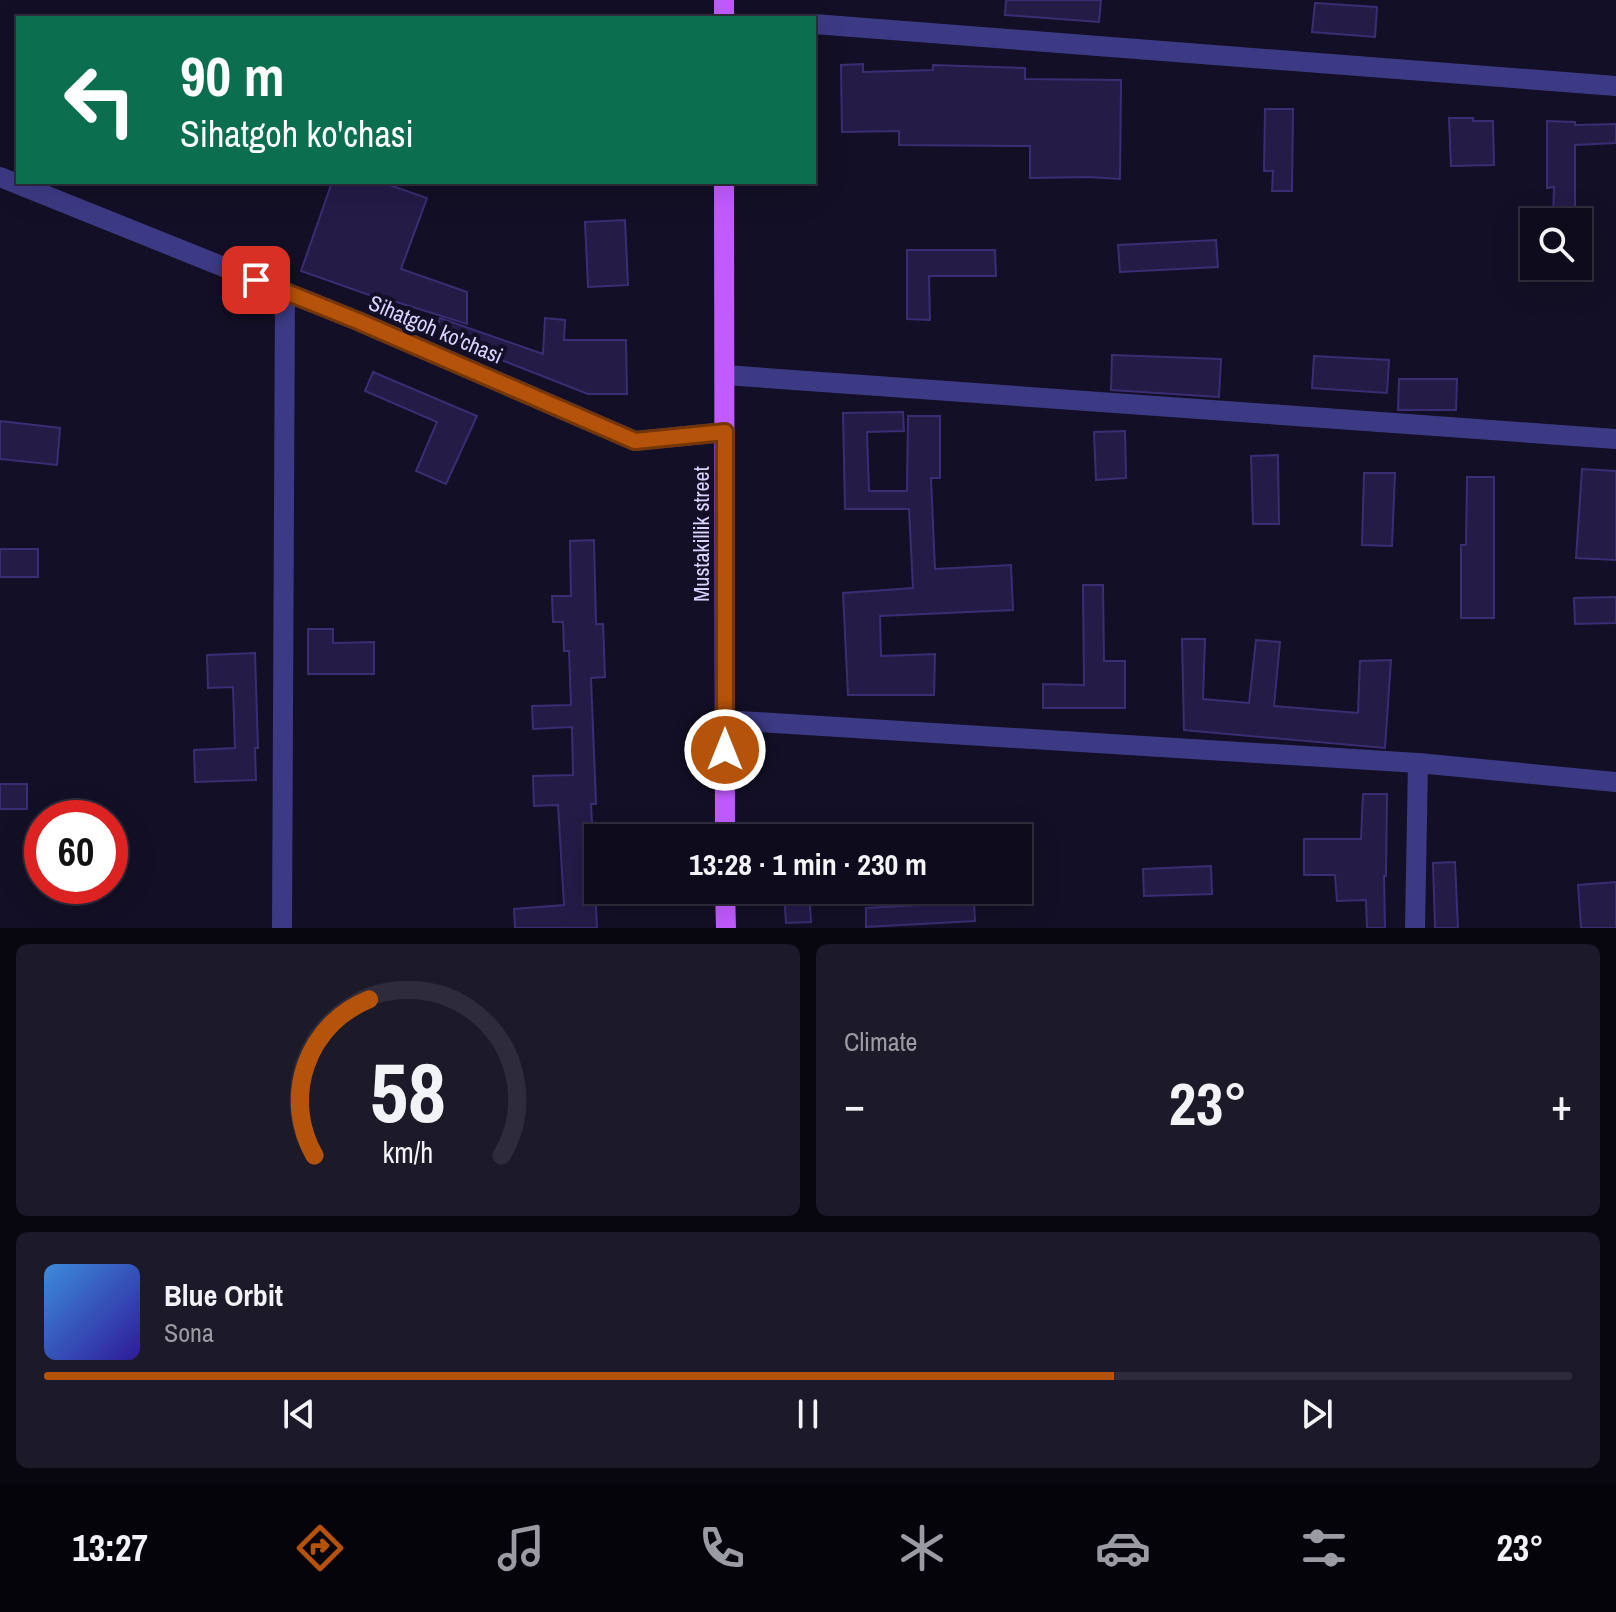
<!DOCTYPE html>
<html lang="en">
<head>
<meta charset="utf-8">
<style>
	body { margin:0; font-family:"Archivo Narrow",sans-serif; background:#1c1929; color:#f1f3f6; height:100vh; display:flex; flex-direction:column; font-size:30px; white-space:nowrap }
	* { box-sizing:border-box; margin:0 }
	p { font-size:26px; color:#9b9ba3 }
	.icon { flex:none; width:44px; height:44px; fill:none; stroke:currentColor; stroke-width:2; stroke-linecap:round; stroke-linejoin:round }
	.map { position:relative; height:928px; overflow:hidden }
	.side { display:flex; flex-direction:column; gap:16px; padding:16px; background:#08060f; flex:1 }
	.side>* { flex:none }
	.hud { position:absolute; left:16px; top:16px; width:800px; height:168px; border-radius:0px; box-shadow:0 8px 32px #0002,0 0 0 2px #2e2b3b; background:#0b6e4f; color:#fff; overflow:hidden }
	.controls { position:absolute; left:1520px; top:208px; display:grid; gap:16px }
	.controls a { display:grid; place-items:center; width:72px; height:72px; border-radius:0px; background:#0e0b1c; box-shadow:0 8px 32px #0002,0 0 0 2px #2e2b3b; font-size:40px }
	.speed { position:absolute; left:24px; top:800px; display:flex; gap:16px; font-size:40px; font-weight:700; text-align:center }
	.speed>* { display:grid; place-content:center; width:104px; height:104px; border-radius:50%; background:#0e0b1c; box-shadow:0 8px 32px #0002,0 0 0 2px #2e2b3b; line-height:1 }
	.speed .limit { border:12px solid #d22; background:#fff; color:#111 }
	.pin { position:absolute; display:grid; place-items:center; width:68px; height:68px; color:#fff; margin:-34px; border-radius:16px; box-shadow:0 4px 12px #0006 }
	.me { position:absolute; width:88px; margin:-44px; rotate:0deg; stroke-linejoin:round; filter:drop-shadow(0 0 6px #0008) }
	.turn { display:flex; align-items:center; gap:28px; height:168px; padding:0 32px; font-size:36px }
	.turn .icon { width:104px; height:104px; stroke-width:2.5 }
	.turn b { display:block; font-size:56px; line-height:68px }
	.big { font-size:60px; font-weight:700; line-height:1.1 }
	.side .card { flex:1; display:flex; flex-direction:column; justify-content:center; gap:12px; min-width:0; padding:0 28px; border-radius:12px; background:#1c1929 }
	.side .dial { align-items:center; gap:0 }
	.dial svg { height:208px; overflow:visible; fill:none; stroke:#2e2b3b; stroke-width:7; stroke-linecap:round; text-anchor:middle }
	.dial text { fill:#f1f3f6; stroke:none }
	.song { display:flex; align-items:center; gap:24px }
	.cover { width:96px; height:96px; border-radius:12px; background:linear-gradient(135deg,hsl(210 70% 55%),hsl(250 70% 35%)) }
	.played { height:8px; border-radius:4px; background:linear-gradient(90deg,#b45309 70%,#2e2b3b 70%) }
	.keys { display:flex; justify-content:space-around; direction:ltr }
	.heat { display:flex; justify-content:space-between; align-items:center; font-size:44px; direction:ltr }
	.side .tiles { flex:1; display:grid; gap:16px; grid-template-columns:1fr 1fr }
	.card:last-child { grid-column:span 2 }
	.trip { position:absolute; left:584px; top:824px; width:448px; height:80px; border-radius:0px; background:#0e0b1c; box-shadow:0 8px 32px #0002,0 0 0 2px #2e2b3b; font-weight:700; line-height:80px; text-align:center }
	.dock { display:flex; height:128px; justify-content:space-around; align-items:center; background:#06040b; color:#9b9ba3 }
	.dock .icon { width:56px; height:56px }
	.dock .current { color:#b45309 }
	.dock b { font-size:36px; color:#f1f3f6 }
	.map>svg:first-child { display:block }
	.building { fill:#241b47; stroke:#3b2d73; stroke-width:2 }
	.lines { fill:none; stroke-linecap:round; stroke-linejoin:round }
	.street { stroke:#3d3a85; stroke-width:20 }
	.primary { stroke:#c25bff; stroke-width:20 }
	.route-casing { stroke:#753606; stroke-width:20 }
	.route { stroke:#b45309; stroke-width:14 }
	.labels { text-anchor:middle; stroke-width:8; stroke-linejoin:round; paint-order:stroke }
	.street-label { font-size:22px; fill:#d9d4ff; stroke:#130f26 }
</style>
</head>
<body>
<div class="map">
<svg width="1616" height="928" viewBox="0 0 1616 928">
	<rect width="100%" height="100%" fill="#130f26"/>
	<g class="building">
		<path d="M1006,0H1101L1099,22L1005,15Z"/>
		<path d="M1315,3L1377,7L1375,37L1312,32Z"/>
		<path d="M863,64V72L933,70V65L1025,68V79L1121,80L1120,179L1089,177L1030,178V146L899,145V131L842,132L841,65Z"/>
		<path d="M1265,109H1293L1292,191H1272L1273,171H1264Z"/>
		<path d="M1449,118H1473V121H1493L1494,165L1451,166Z"/>
		<path d="M1547,121L1575,122V125L1616,124V143L1575,145V219L1553,218L1554,187L1547,188Z"/>
		<path d="M332,182H381L427,198L401,269L467,292V324L390,300L389,302L301,271Z"/>
		<path d="M625,220L628,285L588,287L585,222Z"/>
		<path d="M1216,240L1218,267L1120,272L1118,245Z"/>
		<path d="M907,250H995L996,276H929L930,320L907,319Z"/>
		<path d="M440,318L543,354L545,318L565,320L564,340H626L627,394H588L435,334Z"/>
		<path d="M1112,355L1221,359L1219,397L1111,390Z"/>
		<path d="M1314,356L1389,360L1387,393L1312,388Z"/>
		<path d="M373,372L477,416L446,484L416,471L437,422L365,391Z"/>
		<path d="M1399,379H1457L1456,410H1398Z"/>
		<path d="M903,412L904,431L867,432L869,491H907L908,416H940V478H931L935,569L1011,565L1013,610L880,616L881,656L935,654L934,695H848L843,593L913,588L909,509H845L843,413Z"/>
		<path d="M0,421L60,428L57,465L0,459Z"/>
		<path d="M1125,431L1126,478L1096,480L1094,432Z"/>
		<path d="M1278,455L1279,524H1253L1251,456Z"/>
		<path d="M1582,469L1616,471V560L1576,558Z"/>
		<path d="M1364,473H1395L1392,546L1362,545Z"/>
		<path d="M1467,477H1494V618H1461V545H1466Z"/>
		<path d="M594,540L596,624H603L605,677L591,678L596,804H591L597,928H515L514,909L564,905L558,805L534,806L533,776L573,775L572,727L533,729L532,706L571,705L569,651H564L563,622H553L552,596H571L570,541Z"/>
		<rect x="0" y="549" width="38" height="28"/>
		<path d="M1083,585H1103L1104,661H1125V708H1043V684L1084,685Z"/>
		<path d="M1616,597V623L1575,624L1574,598Z"/>
		<path d="M308,629H333V643L374,642V674H308Z"/>
		<path d="M1182,639H1205L1203,699L1249,703L1256,640L1280,642L1274,706L1358,713L1360,661L1391,660L1385,748L1184,730Z"/>
		<path d="M255,653L258,748H255L256,780L195,782L194,750L235,748L233,687L208,688L207,655Z"/>
		<rect x="0" y="784" width="27" height="25"/>
		<path d="M1363,794H1387L1386,876H1384L1385,928H1367L1366,900L1337,901L1335,875H1304V839H1361Z"/>
		<path d="M1455,862L1458,928H1435L1433,863Z"/>
		<path d="M1211,866L1212,894L1144,896L1143,869Z"/>
		<path d="M1616,882V928H1581L1578,885Z"/>
		<path d="M784,890H809L811,922L786,923Z"/>
		<path d="M974,902L975,921L866,927V908Z"/>
	</g>
	<g class="lines">
		<g class="street">
			<path d="M814,24L1616,86"/>
			<path d="M0,177L358,321L635,441L725,432"/>
			<path d="M725,375L1616,439"/>
			<path d="M725,720L1418,763L1616,782"/>
			<path d="M282,928L285,292"/>
			<path d="M1415,928L1418,763"/>
		</g>
		<g class="primary">
			<path d="M724,0V18"/>
			<path d="M724,182L725,838"/>
			<path d="M725,890L726,928"/>
		</g>
	</g>
	<g class="lines">
		<defs>
			<path id="route" d="M256,280L358,321L635,441L725,432V750"/>
		</defs>
		<use href="#route" class="route-casing"/>
		<use href="#route" class="route"/>
	</g>
	<g class="labels">
		<g class="street-label">
			<text transform="translate(436 329) rotate(23)" y="8">Sihatgoh ko'chasi</text>
			<text transform="translate(701 534) rotate(-90)" y="8">Mustakillik street</text>
		</g>
	</g>
</svg>
<div class="controls">
<a><svg class="icon" aria-label="search" viewBox="0 0 24 24"><circle cx="10" cy="10" r="6"/><path d="M15 15l6 6"/></svg></a>
</div>
<div class="speed"><div class="limit">60</div></div>
<div class="pin" style="left:256px;top:280px;background:#d93025"><svg class="icon" aria-label="arrive" viewBox="0 0 24 24"><path d="M6 21V4h12l-3 4 3 4H6"/></svg></div>
<svg class="me" style="left:725px;top:750px" viewBox="-20 -20 40 40"><circle r="17" fill="#b45309" stroke="#fff" stroke-width="3"/><path d="M0-11L8 9 0 5-8 9z" fill="#fff"/></svg>
<div class="trip">13:28 · 1 min · 230 m</div>
<div class="hud">
<div class="turn"><svg class="icon" aria-label="left" viewBox="0 0 24 24"><path d="M17 20v-9H6M10 6l-5 5 5 5"/></svg><div><b>90 m</b>Sihatgoh ko'chasi</div></div>
</div>
</div>
<section class="side">
<div class="tiles">
<div class="card dial"><svg viewBox="0 0 100 80">
<path d="M14 69A42 42 0 1 1 86 69"/>
<path d="M14 69A42 42 0 0 1 35 9" stroke="#b45309"/>
<text x="50" y="56" font-size="32" font-weight="700">58</text>
<text x="50" y="72" font-size="11">km/h</text>
</svg></div>
<div class="card"><p>Climate</p>
<div class="heat"><a>−</a><b class="big">23°</b><a>+</a></div>
</div>
<div class="card">
<div class="song"><i class="cover"></i><div><b>Blue Orbit</b><p>Sona</p></div></div>
<div class="played"></div>
<div class="keys"><svg class="icon" aria-label="previous" viewBox="0 0 24 24"><path d="M18 5L8 12l10 7zM5 5v14"/></svg><svg class="icon" aria-label="pause" viewBox="0 0 24 24"><path d="M8 5v14M16 5v14"/></svg><svg class="icon" aria-label="next" viewBox="0 0 24 24"><path d="M6 5l10 7-10 7zM19 5v14"/></svg></div>
</div>
</div>
</section>
<nav class="dock">
<b>13:27</b>
<svg class="icon current" aria-label="directions" viewBox="0 0 24 24"><path d="M12 3l9 9-9 9-9-9zM9 14v-3h6M13 9l2 2-2 2"/></svg>
<svg class="icon" aria-label="music" viewBox="0 0 24 24"><path d="M9 18V5l10-2v13"/><circle cx="6" cy="18" r="3"/><circle cx="16" cy="16" r="3"/></svg>
<svg class="icon" aria-label="phone" viewBox="0 0 24 24"><path d="M5 4h4l2 5-3 2q2 4 5 5l2-3 5 2v4C11 20 4 13 5 4z"/></svg>
<svg class="icon" aria-label="climate" viewBox="0 0 24 24"><path d="M12 3v18M4 7l16 10M4 17L20 7"/></svg>
<svg class="icon" aria-label="car" viewBox="0 0 24 24"><path d="M5 17H2v-5l4-1 3-4h7l3 4 3 1v5h-3M9 17h6M6 11h13"/><circle cx="7" cy="17" r="2"/><circle cx="17" cy="17" r="2"/></svg>
<svg class="icon" aria-label="filters" viewBox="0 0 24 24"><path d="M4 7h16M4 17h16"/><circle cx="9" cy="7" r="2"/><circle cx="15" cy="17" r="2"/></svg>
<b>23°</b>
</nav>
</body>
</html>
